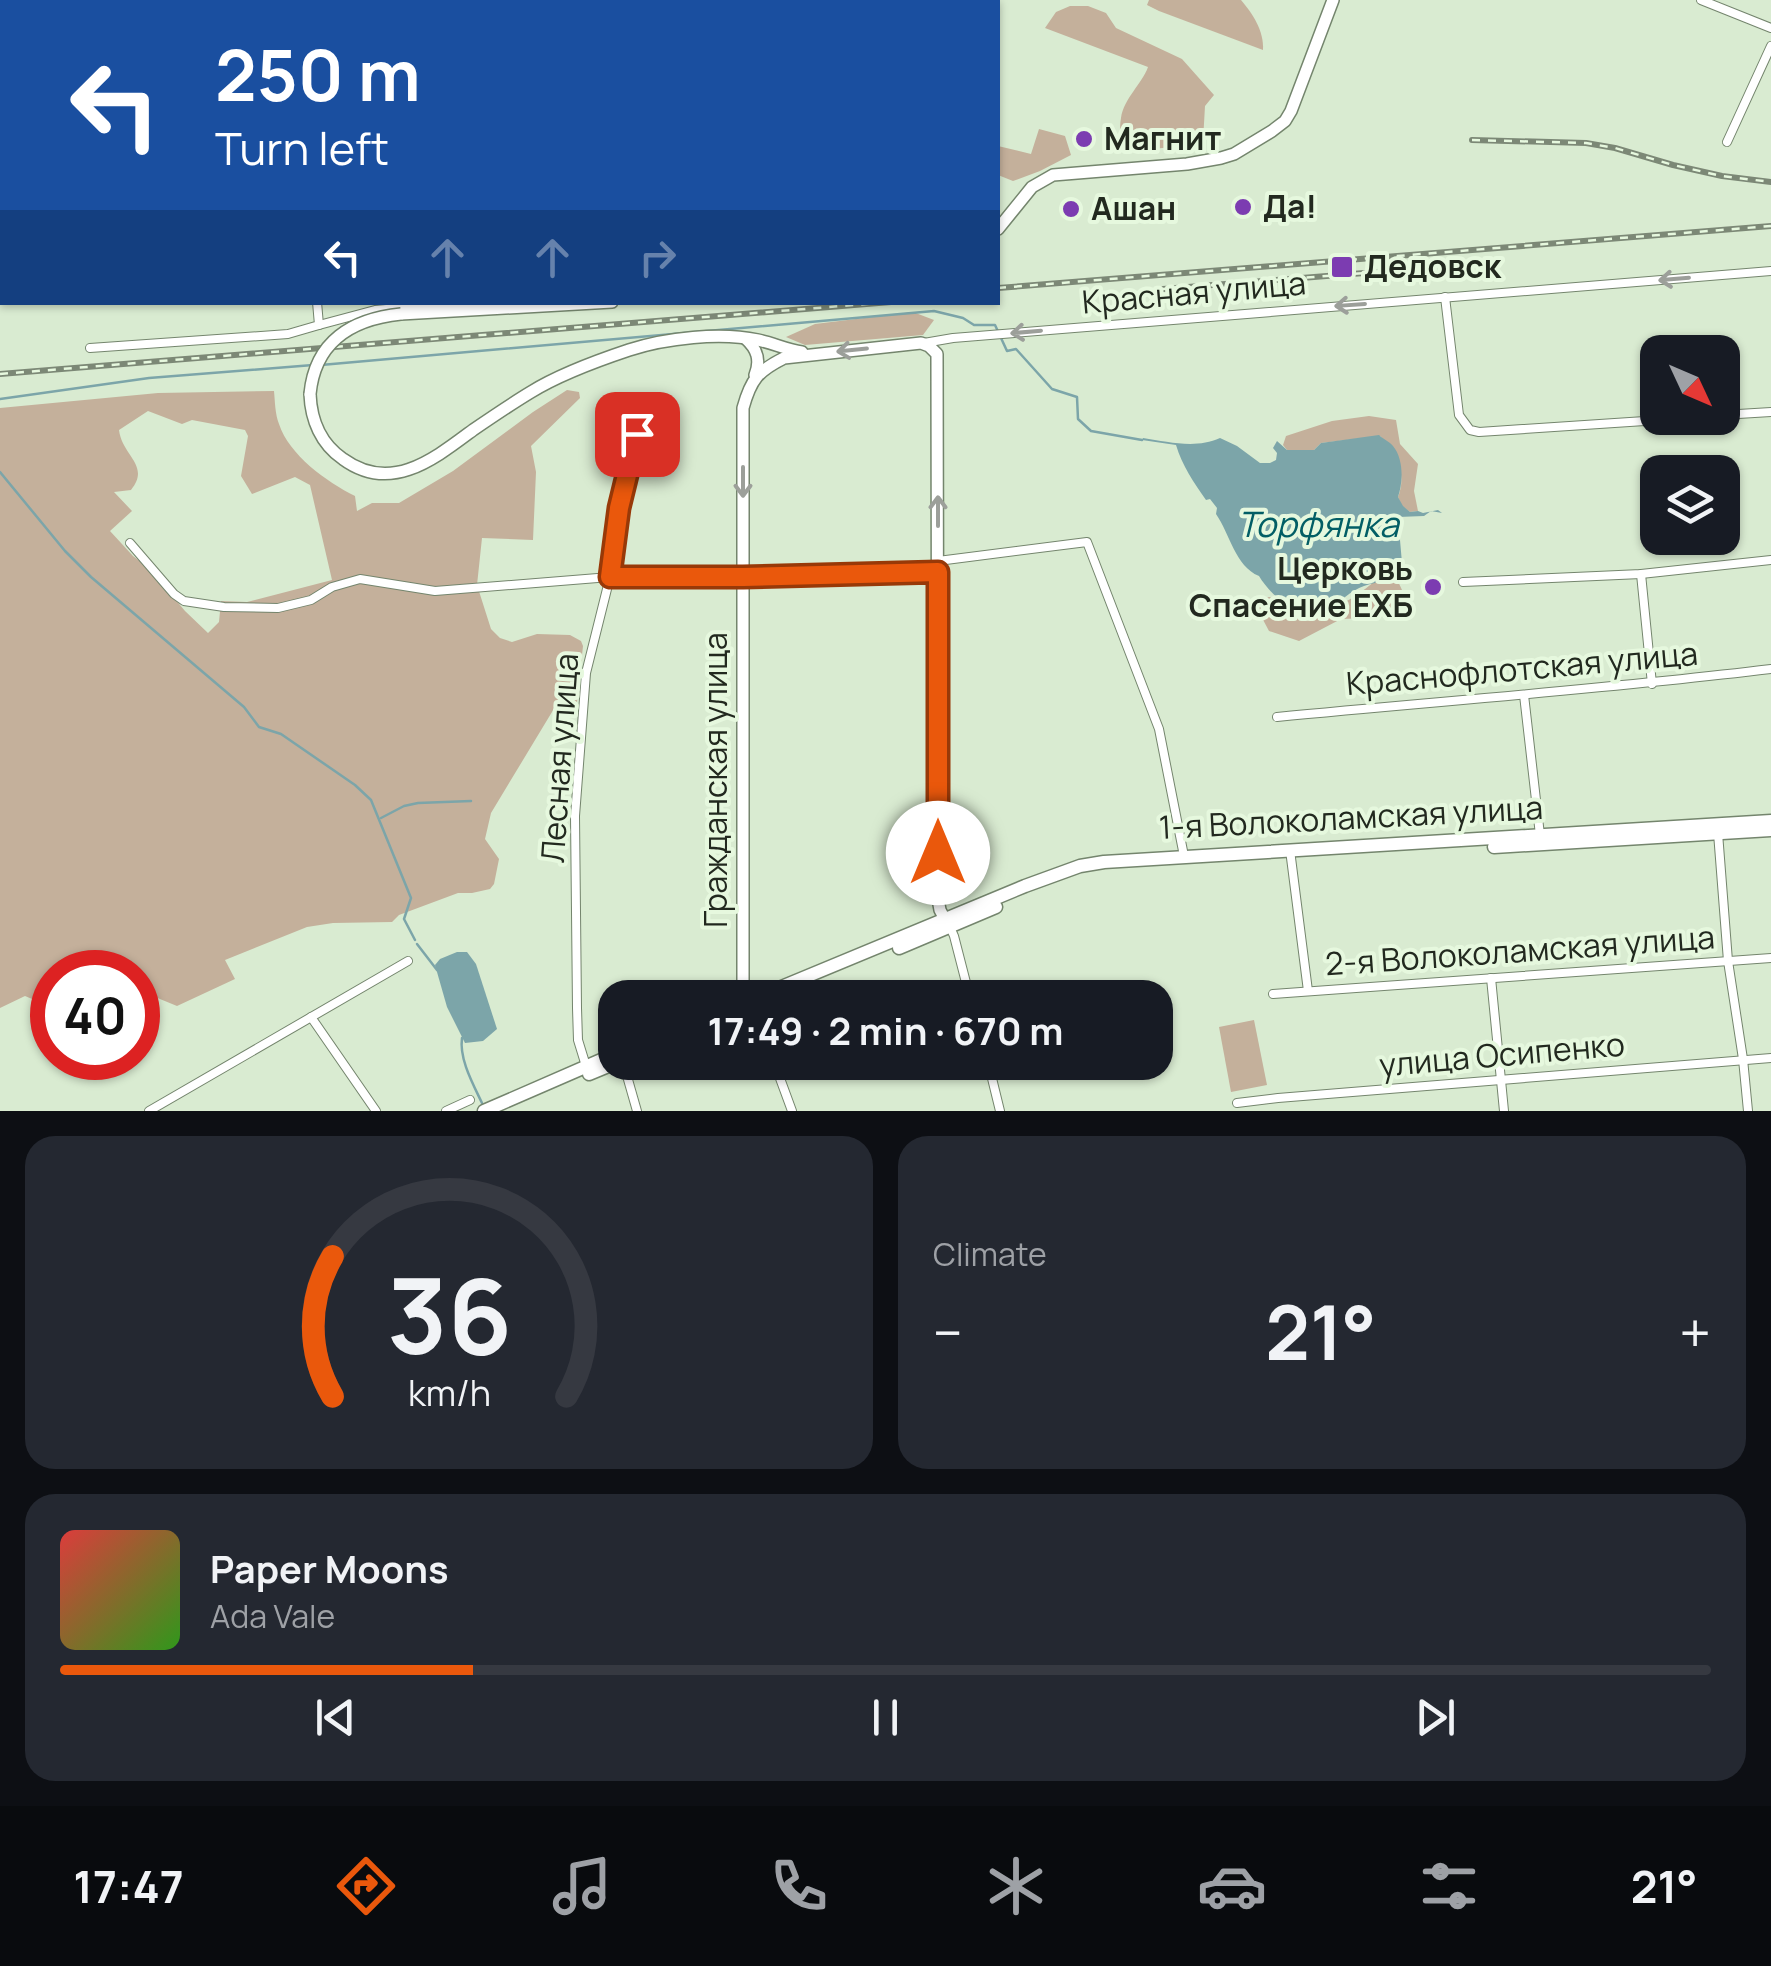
<!DOCTYPE html>
<html lang="en">
<head>
<meta charset="utf-8">
<style>
	body { margin:0; font-family:Manrope,sans-serif; background:#242831; color:#f1f3f6; height:100vh; display:flex; flex-direction:column; font-size:38px; white-space:nowrap }
	* { box-sizing:border-box; margin:0 }
	p { font-size:32px; color:#9ea1a6 }
	.icon { flex:none; width:55px; height:55px; fill:none; stroke:currentColor; stroke-width:2; stroke-linecap:round; stroke-linejoin:round }
	.map { position:relative; height:1111px; overflow:hidden }
	.side { display:flex; flex-direction:column; gap:25px; padding:25px; background:#0d0f14; flex:1 }
	.side>* { flex:none }
	.hud { position:absolute; left:0px; top:0px; width:1000px; height:305px; box-shadow:0 2px 8px #0004; background:#1a4fa0; color:#fff; overflow:hidden }
	.needle { width:65px; rotate:134deg }
	.tools { position:absolute; left:1640px; top:335px; display:grid; gap:20px }
	.tools a { display:grid; place-items:center; width:100px; height:100px; border-radius:20px; background:#171b24; box-shadow:0 2px 8px #0004; font-size:50px }
	.speed { position:absolute; left:30px; top:950px; display:flex; gap:20px; font-size:50px; font-weight:700; text-align:center }
	.speed>* { display:grid; place-content:center; width:130px; height:130px; border-radius:50%; background:#171b24; box-shadow:0 2px 8px #0004; line-height:1 }
	.speed .limit { border:15px solid #d22; background:#fff; color:#111 }
	.pin { position:absolute; display:grid; place-items:center; width:85px; height:85px; color:#fff; margin:-42px; border-radius:20px; box-shadow:0 5px 15px #0006 }
	.me { position:absolute; width:110px; margin:-55px; rotate:0deg; stroke-linejoin:round; filter:drop-shadow(0 0 8px #0008) }
	.turn { display:flex; align-items:center; gap:35px; height:210px; padding:0 50px; font-size:45px }
	.turn .icon { width:130px; height:130px; stroke-width:2.5 }
	.turn b { display:block; font-size:70px; line-height:85px }
	.lanes { display:flex; align-items:center; height:95px; padding:0 50px; background:#0003; justify-content:center; gap:50px; direction:ltr }
	.lanes .off { opacity:.35 }
	.big { font-size:75px; font-weight:700; line-height:1.1 }
	.side .tile { flex:1; display:flex; flex-direction:column; justify-content:center; gap:15px; min-width:0; padding:0 35px; border-radius:30px; background:#242831 }
	.side .dial { align-items:center; gap:0 }
	.dial svg { height:260px; overflow:visible; fill:none; stroke:#363941; stroke-width:7; stroke-linecap:round; text-anchor:middle }
	.dial text { fill:#f1f3f6; stroke:none }
	.song { display:flex; align-items:center; gap:30px }
	.cover { width:120px; height:120px; border-radius:15px; background:linear-gradient(135deg,hsl(0 70% 55%),hsl(110 70% 35%)) }
	.played { height:10px; border-radius:5px; background:linear-gradient(90deg,#ea580c 25%,#363941 25%) }
	.keys { display:flex; justify-content:space-around; direction:ltr }
	.heat { display:flex; justify-content:space-between; align-items:center; font-size:55px; direction:ltr }
	.side .tiles { flex:1; display:grid; gap:25px; grid-template-columns:1fr 1fr }
	.tile:last-child { grid-column:span 2 }
	.trip { position:absolute; left:598px; top:980px; width:575px; height:100px; border-radius:30px; background:#171b24; box-shadow:0 2px 8px #0004; font-weight:700; line-height:100px; text-align:center }
	.menu { display:flex; height:160px; justify-content:space-around; align-items:center; background:#090b0e; color:#9ea1a6 }
	.menu .icon { width:70px; height:70px }
	.menu .active { color:#ea580c }
	.menu b { font-size:45px; color:#f1f3f6 }
	.map>svg:first-child { display:block }
	.green { fill:#c4b09b; fill-rule:evenodd }
	.water { fill:#7ca5a9 }
	.lines { fill:none; stroke-linecap:round; stroke-linejoin:round }
	.stream { stroke:#7ca5a9; stroke-width:2.5 }
	.street-casing { stroke:#74856d; stroke-width:10 }
	.secondary-casing { stroke:#74856d; stroke-width:14 }
	.primary-casing { stroke:#74856d; stroke-width:15 }
	.street { stroke:#fff; stroke-width:8 }
	.secondary { stroke:#fff; stroke-width:11 }
	.primary { stroke:#fff; stroke-width:12 }
	.rail-casing { stroke:#7c8876; stroke-width:6 }
	.rail { stroke:#e6f8de; stroke-width:2.5; stroke-dasharray:8; stroke-linecap:butt }
	.secondary-bridge-casing { stroke:#74856d; stroke-width:14; stroke-linecap:butt }
	.secondary-bridge { stroke:#fff; stroke-width:11 }
	.oneway { stroke:#9c9f9a }
	.route-casing { stroke:#983908; stroke-width:25 }
	.route { stroke:#ea580c; stroke-width:18 }
	.poi-dot { fill:#7c3cb1; stroke:#e6f8de; stroke-width:4 }
	.labels { text-anchor:middle; stroke-width:8; stroke-linejoin:round; paint-order:stroke }
	.poi-label { font-size:32px; font-weight:bold; fill:#22291f; stroke:#e6f8de; text-anchor:start }
	.street-label { font-size:32px; fill:#22291f; stroke:#e6f8de }
	.water-label { font-size:35px; font-style:italic; fill:#025e65; stroke:#e6f8de }
</style>
</head>
<body>
<div class="map">
<svg width="1771" height="1111" viewBox="0 0 1771 1111">
	<rect width="100%" height="100%" fill="#d9ebd1"/>
	<g class="green">
		<path d="M1149,0H1241C1253,14 1264,31 1263,50L1159,11L1147,5Z"/>
		<path d="M1070,6H1088L1106,13L1116,28L1182,59L1214,95L1205,106L1203,141L1183,146L1121,152C1121,141 1119,128 1121,118C1124,98 1142,84 1148,67L1045,28L1056,12Z"/>
		<path d="M1039,129L1065,136L1071,155L1040,171L1013,181L998,175V146L1031,154Z"/>
		<path d="M913,312L934,320L923,335L805,345L786,337L815,324Z"/>
		<path d="M567,390L579,392L580,398L531,446L536,472L533,540L482,538L477,585L491,629L500,638L512,642L537,634L570,635L581,641L583,646L577,702L565,701L555,707L491,813L485,839L499,859L494,884L490,889L472,893H458L399,915L392,922L333,923L307,927L225,960L235,979L177,1006L138,990V972H52V999L44,1004L25,996L0,1008V408L158,393L274,391C275,401 275,414 279,424C289,455 327,482 355,496L357,511L372,503H399L453,471L533,412ZM148,411L182,424L192,420L245,430L248,436L241,476L252,494L295,477L310,485L332,580L247,602L221,601L219,622L208,633L185,611L150,569L133,556L110,531L132,511L114,492L131,490C151,465 122,456 119,430Z"/>
		<path d="M1369,416L1396,420L1400,444L1418,464L1414,491L1418,511L1410,512L1402,506L1398,497C1407,474 1397,453 1380,436L1321,443L1314,450H1287L1283,445L1286,436L1332,421Z"/>
		<path d="M1383,573L1396,577L1402,590L1391,611L1368,618L1341,619L1299,641L1269,631L1252,599L1270,597L1298,618C1331,613 1361,596 1383,573Z"/>
		<path d="M1254,1020L1267,1085L1231,1092L1219,1027Z"/>
	</g>
	<g class="water">
		<path d="M1379,435C1383,439 1389,441 1393,446C1404,459 1403,483 1398,497L1403,506L1410,512L1418,511L1423,513L1438,510L1442,513L1431,511L1424,516L1398,517L1402,563L1396,577L1383,573L1375,583C1359,586 1349,593 1337,604H1328L1322,607L1316,606C1294,618 1270,594 1259,576C1235,566 1230,534 1216,514L1217,508L1210,499L1206,500C1194,483 1182,465 1176,445L1142,440L1143,438C1169,442 1196,449 1220,438L1237,446L1260,463H1270L1276,460L1277,453L1273,448L1277,441L1287,450H1314L1321,443Z"/>
		<path d="M457,952H467L476,964L497,1029L483,1041L465,1043L447,1007L435,965L440,959Z"/>
	</g>
	<g class="lines">
		<g class="stream">
			<path d="M321,365L934,311L963,318L974,325H995L1007,351L1016,349L1052,389L1077,397L1078,419L1091,431L1142,440"/>
			<path d="M0,399L149,378L313,365"/>
			<path d="M0,472L65,551L91,577L244,707L259,727L281,734L355,785L371,800L411,898L404,919L415,940"/>
			<path d="M381,818L404,806L418,803L471,801"/>
			<path d="M417,944L437,970"/>
			<path d="M462,1038C459,1059 473,1084 482,1103"/>
		</g>
		<defs>
			<g id="street">
				<path d="M637,0L638,2"/>
				<path d="M1701,0L1771,28"/>
				<path d="M0,44H2"/>
				<path d="M1727,142L1771,46"/>
				<path d="M0,215H2"/>
				<path d="M1445,297L1459,415L1470,430L1479,432L1690,418"/>
				<path d="M319,325L375,310L467,302"/>
				<path d="M924,343L953,338L1771,271"/>
				<path d="M90,348L288,334L319,325L317,302"/>
				<path d="M1722,415L1771,412"/>
				<path d="M130,543L174,594L184,601L224,607L278,608L311,600L332,587L360,579L435,591L610,577L938,572"/>
				<path d="M938,561L1087,542L1159,729L1184,856"/>
				<path d="M1641,574L1652,684"/>
				<path d="M1463,582L1641,574L1771,560"/>
				<path d="M1524,695L1540,835"/>
				<path d="M1277,717C1442,701 1607,689 1771,669"/>
				<path d="M1718,833L1728,961L1743,1059L1748,1111"/>
				<path d="M1290,850L1308,991"/>
				<path d="M950,927L954,936L970,998"/>
				<path d="M1491,978L1504,1111"/>
				<path d="M1273,994L1771,958"/>
				<path d="M311,1017L376,1111"/>
				<path d="M623,1062L637,1111"/>
				<path d="M774,1062L792,1111"/>
				<path d="M988,1062L1000,1111"/>
				<path d="M586,1066L578,1040L577,1008L575,816L586,673L610,577L619,508L646,398"/>
				<path d="M1237,1103L1278,1098L1771,1058"/>
				<path d="M149,1111L408,961"/>
				<path d="M446,1111L470,1100"/>
			</g>
			<g id="secondary">
				<path d="M291,0L292,2"/>
				<path d="M827,0L828,2"/>
				<path d="M385,2L403,0"/>
				<path d="M998,229L1032,187L1053,175L1187,164L1221,158L1234,154L1272,131L1285,121L1291,111L1333,0"/>
				<path d="M401,314L612,302"/>
				<path d="M746,339C757,349 761,360 755,375"/>
				<path d="M310,394C311,420 321,444 343,459C391,494 434,459 473,430C492,417 511,404 531,392C560,374 596,361 629,350C666,338 720,332 758,340C773,343 787,350 802,352"/>
				<path d="M749,998L743,981V408C751,379 758,371 784,358L921,343L929,346L937,354L938,899L940,910L948,925"/>
			</g>
			<g id="primary">
				<path d="M1494,847L1771,830"/>
				<path d="M899,948L996,907"/>
				<path d="M755,998L1025,886L1080,866L1104,862L1771,821"/>
				<path d="M589,1074L618,1062"/>
				<path d="M484,1111L615,1054"/>
			</g>
		</defs>
		<use href="#street" class="street-casing"/>
		<use href="#secondary" class="secondary-casing"/>
		<use href="#primary" class="primary-casing"/>
		<use href="#street" class="street"/>
		<use href="#secondary" class="secondary"/>
		<use href="#primary" class="primary"/>
		<defs>
			<g id="rail">
				<path d="M1472,140L1586,143L1615,148L1673,165L1722,176L1771,182"/>
				<path d="M998,288L1771,226"/>
				<path d="M1163,289L1402,270"/>
				<path d="M0,374L891,302"/>
			</g>
		</defs>
		<use href="#rail" class="rail-casing"/>
		<use href="#rail" class="rail"/>
		<defs>
			<path id="secondary-bridge" d="M310,394C315,341 352,319 401,314"/>
		</defs>
		<use href="#secondary-bridge" class="secondary-bridge-casing"/>
		<use href="#secondary-bridge" class="secondary-bridge"/>
	</g>
	<defs><path id="oneway-shaft" d="M-6 0H5M1.5-3L5.5 0L1.5 3" fill="none" stroke-width="1.6" stroke-linecap="round" stroke-linejoin="round" transform="scale(2.5)"/></defs>
	<g class="oneway">
		<use href="#oneway-shaft" transform="translate(1674 279) rotate(175)"/>
		<use href="#oneway-shaft" transform="translate(1350 305) rotate(176)"/>
		<use href="#oneway-shaft" transform="translate(1026 332) rotate(175)"/>
		<use href="#oneway-shaft" transform="translate(852 350) rotate(174)"/>
		<use href="#oneway-shaft" transform="translate(743 482) rotate(90)"/>
		<use href="#oneway-shaft" transform="translate(938 511) rotate(-90)"/>
	</g>
	<g class="lines">
		<defs>
			<path id="route" d="M637,434L619,508L610,577H743L938,572V853"/>
		</defs>
		<use href="#route" class="route-casing"/>
		<use href="#route" class="route"/>
	</g>
	<g class="poi-dot">
		<circle cx="1084" cy="139" r="10"/>
		<circle cx="1243" cy="207" r="10"/>
		<circle cx="1071" cy="209" r="10"/>
		<rect x="1330" y="255" width="24" height="24" rx="5"/>
		<circle cx="1433" cy="587" r="10"/>
	</g>
	<g class="labels">
		<g class="poi-label">
			<text x="1104" y="150">Магнит</text>
			<text x="1263" y="218">Да!</text>
			<text x="1091" y="220">Ашан</text>
			<text x="1364" y="278">Дедовск</text>
			<text x="1413" y="580" text-anchor="end">Церковь<tspan x="1413" dy="37">Спасение ЕХБ</tspan></text>
		</g>
		<g class="street-label">
			<text transform="translate(1194 293) rotate(-5)" y="11">Красная улица</text>
			<text transform="translate(1522 669) rotate(-5)" y="11">Краснофлотская улица</text>
			<text transform="translate(560 758) rotate(-86)" y="11">Лесная улица</text>
			<text transform="translate(716 780) rotate(-90)" y="11">Гражданская улица</text>
			<text transform="translate(1351 818) rotate(-3)" y="11">1-я Волоколамская улица</text>
			<text transform="translate(1520 951) rotate(-4)" y="11">2-я Волоколамская улица</text>
			<text transform="translate(1502 1055) rotate(-5)" y="11">улица Осипенко</text>
		</g>
		<g class="water-label">
			<text x="1318" y="537">Торфянка</text>
		</g>
	</g>
</svg>
<div class="tools">
<a><svg class="needle" viewBox="-14 -14 28 28"><path d="M0-13l5 13h-10z" fill="#e53935"/><path d="M0 13l5-13h-10z" fill="#9ea1a6"/></svg></a>
<a><svg class="icon" aria-label="layers" viewBox="0 0 24 24"><path d="M12 4l9 5-9 5-9-5zM3 14l9 5 9-5"/></svg></a>
</div>
<div class="speed"><div class="limit">40</div></div>
<div class="pin" style="left:637px;top:434px;background:#d93025"><svg class="icon" aria-label="arrive" viewBox="0 0 24 24"><path d="M6 21V4h12l-3 4 3 4H6"/></svg></div>
<svg class="me" style="left:938px;top:853px" viewBox="-20 -20 40 40"><circle r="19" fill="#fff"/><path d="M0-13L10 11 0 6-10 11z" fill="#ea580c"/></svg>
<div class="trip">17:49 · 2 min · 670 m</div>
<div class="hud">
<div class="turn"><svg class="icon" aria-label="left" viewBox="0 0 24 24"><path d="M17 20v-9H6M10 6l-5 5 5 5"/></svg><div><b>250 m</b>Turn left</div></div>
<div class="lanes"><svg class="icon" aria-label="left" viewBox="0 0 24 24"><path d="M17 20v-9H6M10 6l-5 5 5 5"/></svg><svg class="icon off" aria-label="ahead" viewBox="0 0 24 24"><path d="M12 20V5M6 11l6-6 6 6"/></svg><svg class="icon off" aria-label="ahead" viewBox="0 0 24 24"><path d="M12 20V5M6 11l6-6 6 6"/></svg><svg class="icon off" aria-label="right" viewBox="0 0 24 24"><path d="M7 20v-9h11M14 6l5 5-5 5"/></svg></div>
</div>
</div>
<section class="side">
<div class="tiles">
<div class="tile dial"><svg viewBox="0 0 100 80">
<path d="M14 69A42 42 0 1 1 86 69"/>
<path d="M14 69A42 42 0 0 1 14 26" stroke="#ea580c"/>
<text x="50" y="56" font-size="32" font-weight="700">36</text>
<text x="50" y="72" font-size="11">km/h</text>
</svg></div>
<div class="tile"><p>Climate</p>
<div class="heat"><a>−</a><b class="big">21°</b><a>+</a></div>
</div>
<div class="tile">
<div class="song"><i class="cover"></i><div><b>Paper Moons</b><p>Ada Vale</p></div></div>
<div class="played"></div>
<div class="keys"><svg class="icon" aria-label="previous" viewBox="0 0 24 24"><path d="M18 5L8 12l10 7zM5 5v14"/></svg><svg class="icon" aria-label="pause" viewBox="0 0 24 24"><path d="M8 5v14M16 5v14"/></svg><svg class="icon" aria-label="next" viewBox="0 0 24 24"><path d="M6 5l10 7-10 7zM19 5v14"/></svg></div>
</div>
</div>
</section>
<nav class="menu">
<b>17:47</b>
<svg class="icon active" aria-label="directions" viewBox="0 0 24 24"><path d="M12 3l9 9-9 9-9-9zM9 14v-3h6M13 9l2 2-2 2"/></svg>
<svg class="icon" aria-label="music" viewBox="0 0 24 24"><path d="M9 18V5l10-2v13"/><circle cx="6" cy="18" r="3"/><circle cx="16" cy="16" r="3"/></svg>
<svg class="icon" aria-label="phone" viewBox="0 0 24 24"><path d="M5 4h4l2 5-3 2q2 4 5 5l2-3 5 2v4C11 20 4 13 5 4z"/></svg>
<svg class="icon" aria-label="climate" viewBox="0 0 24 24"><path d="M12 3v18M4 7l16 10M4 17L20 7"/></svg>
<svg class="icon" aria-label="car" viewBox="0 0 24 24"><path d="M5 17H2v-5l4-1 3-4h7l3 4 3 1v5h-3M9 17h6M6 11h13"/><circle cx="7" cy="17" r="2"/><circle cx="17" cy="17" r="2"/></svg>
<svg class="icon" aria-label="filters" viewBox="0 0 24 24"><path d="M4 7h16M4 17h16"/><circle cx="9" cy="7" r="2"/><circle cx="15" cy="17" r="2"/></svg>
<b>21°</b>
</nav>
</body>
</html>
